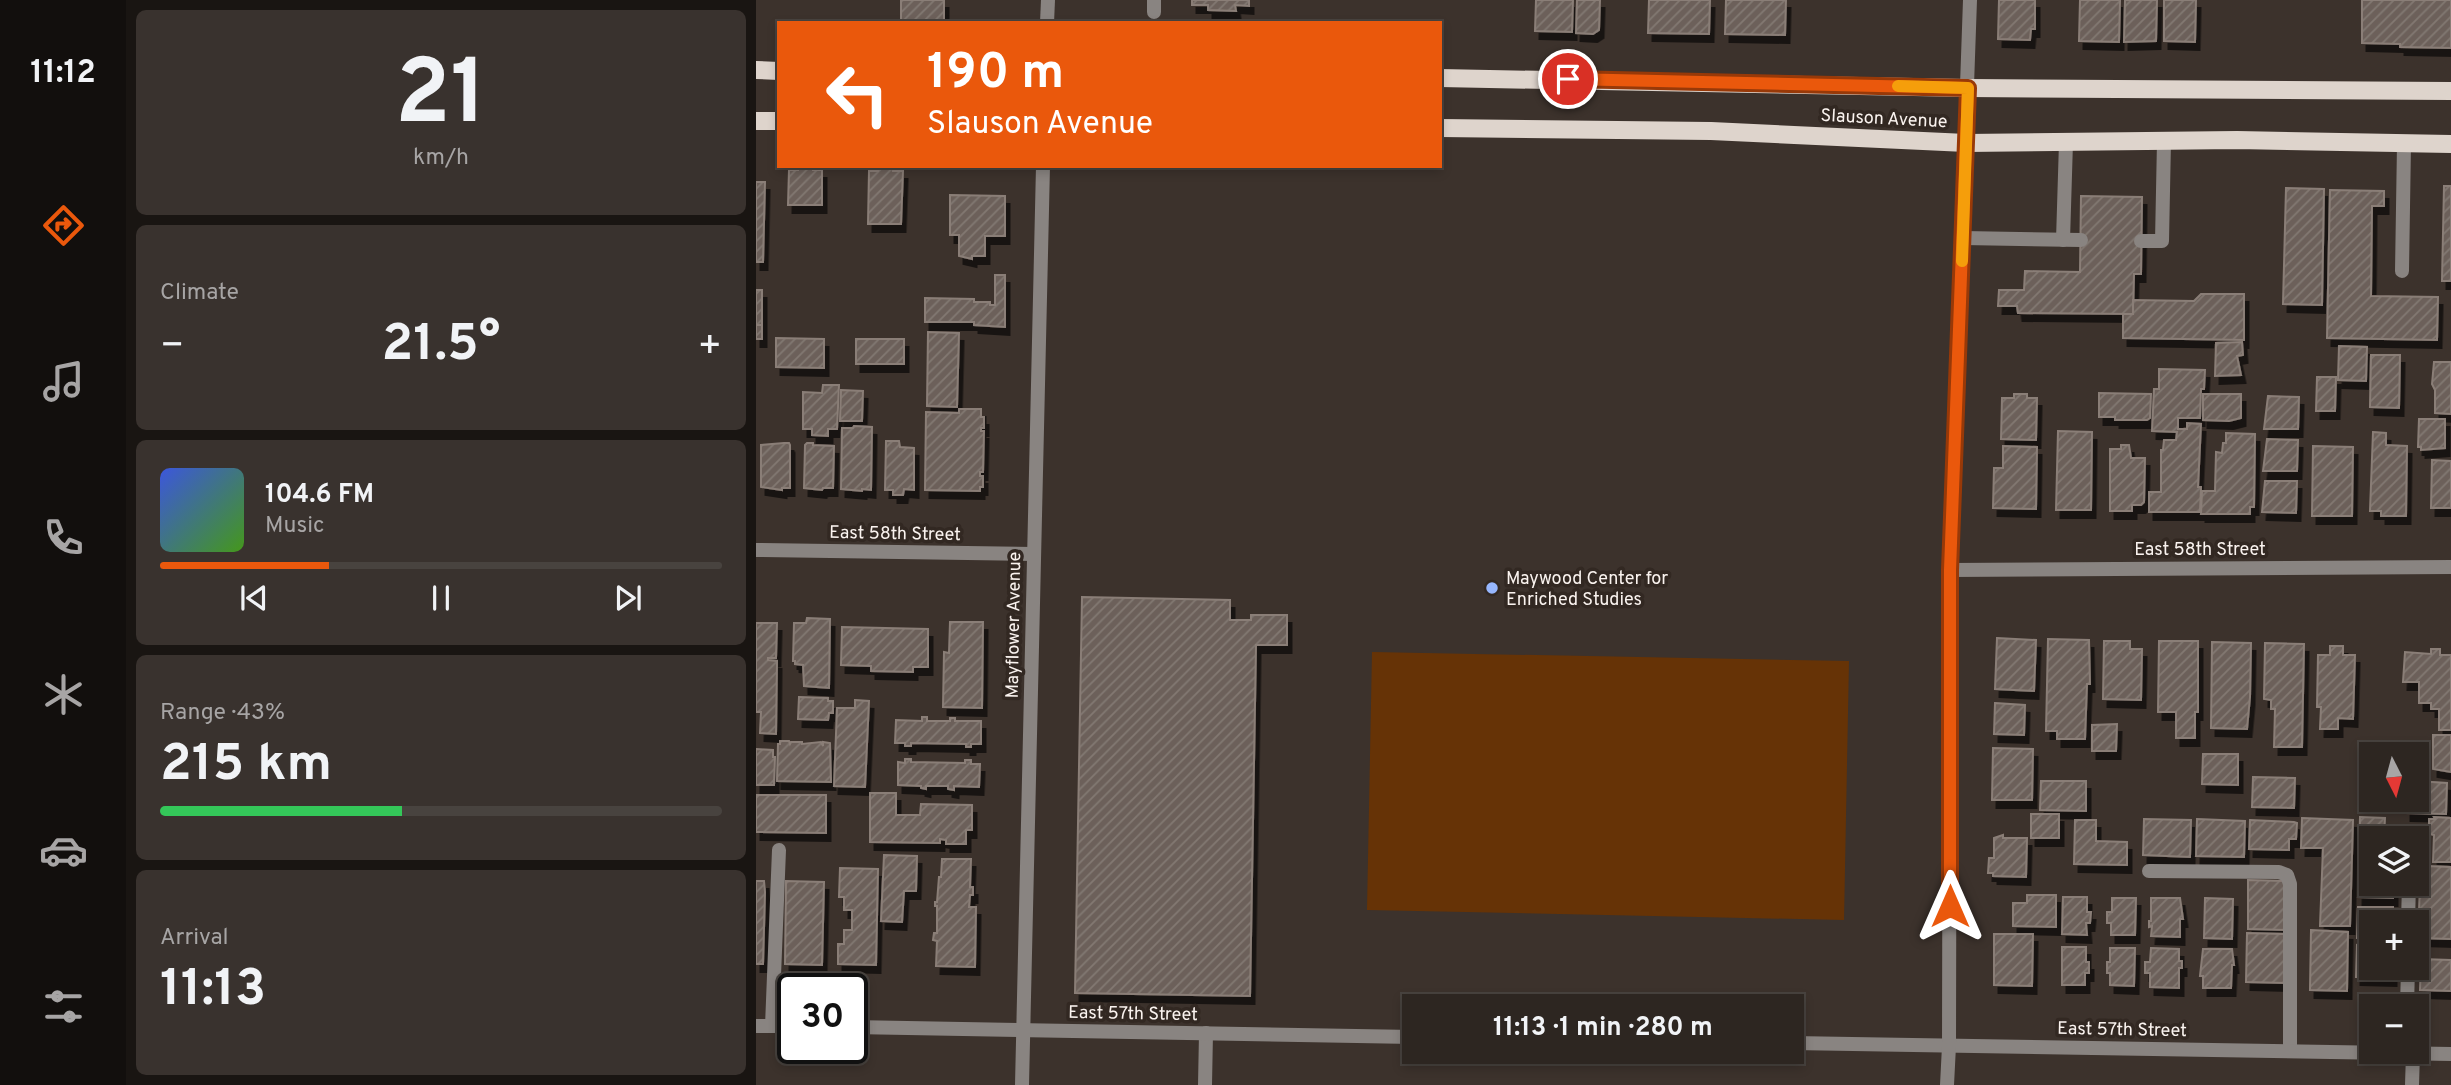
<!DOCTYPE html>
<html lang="en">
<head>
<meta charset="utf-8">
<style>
	body { margin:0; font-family:Overpass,sans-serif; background:#39322e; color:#f1f3f6; height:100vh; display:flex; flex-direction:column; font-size:26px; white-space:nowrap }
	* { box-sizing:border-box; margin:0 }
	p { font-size:23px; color:#a7a5a5 }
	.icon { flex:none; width:38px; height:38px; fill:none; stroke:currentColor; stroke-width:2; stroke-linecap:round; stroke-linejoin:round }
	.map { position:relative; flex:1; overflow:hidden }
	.sheet { display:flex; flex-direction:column; gap:10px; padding:10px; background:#191512; width:630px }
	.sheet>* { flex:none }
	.banner { position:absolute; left:21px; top:21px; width:665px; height:147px; border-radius:0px; box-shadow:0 4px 10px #0003,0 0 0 2px #48433f; background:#ea580c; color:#fff; overflow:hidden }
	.needle { width:46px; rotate:174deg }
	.tools { position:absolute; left:1603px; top:742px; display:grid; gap:14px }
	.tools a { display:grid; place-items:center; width:70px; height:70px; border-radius:0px; background:#2d2621; box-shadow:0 4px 10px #0003,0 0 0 2px #48433f; font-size:35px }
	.speed { position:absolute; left:21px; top:973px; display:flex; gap:14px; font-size:35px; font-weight:700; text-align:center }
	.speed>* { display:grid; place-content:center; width:91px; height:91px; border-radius:50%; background:#2d2621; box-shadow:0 4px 10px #0003,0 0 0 2px #48433f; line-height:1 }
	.speed .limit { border:4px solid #111; border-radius:10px; background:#fff; color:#111 }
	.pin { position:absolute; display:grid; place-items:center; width:60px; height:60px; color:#fff; margin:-30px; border:4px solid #fff; border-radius:50%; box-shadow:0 2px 7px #0007 }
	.me { position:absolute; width:77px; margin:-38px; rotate:0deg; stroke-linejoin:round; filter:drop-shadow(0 0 5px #0008) }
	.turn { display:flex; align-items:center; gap:24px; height:147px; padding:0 35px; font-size:32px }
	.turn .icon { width:91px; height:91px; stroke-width:2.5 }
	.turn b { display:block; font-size:49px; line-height:60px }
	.big { font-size:52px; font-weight:700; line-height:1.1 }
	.sheet .card { flex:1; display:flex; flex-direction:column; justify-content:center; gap:10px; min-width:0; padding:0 24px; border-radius:10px; background:#39322e }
	.sheet .dial { align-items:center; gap:0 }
	.dial b { font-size:91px; line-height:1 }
	.song { display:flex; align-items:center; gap:21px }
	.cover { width:84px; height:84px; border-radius:10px; background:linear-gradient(135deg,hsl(230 70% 55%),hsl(100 70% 35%)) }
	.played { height:7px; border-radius:4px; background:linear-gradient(90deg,#ea580c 30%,#48433f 30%) }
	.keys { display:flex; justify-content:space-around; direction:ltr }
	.heat { display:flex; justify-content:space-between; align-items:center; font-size:38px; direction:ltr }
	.charge { height:10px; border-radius:5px; background:linear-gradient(90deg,#34c759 43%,#48433f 0) }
	.trip { position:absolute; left:646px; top:994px; width:402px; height:70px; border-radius:0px; background:#2d2621; box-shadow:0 4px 10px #0003,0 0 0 2px #48433f; font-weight:700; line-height:70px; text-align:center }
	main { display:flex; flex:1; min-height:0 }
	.tabs { display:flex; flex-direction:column; width:126px; justify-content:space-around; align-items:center; background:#120f0d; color:#a7a5a5 }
	.tabs .icon { width:49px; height:49px }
	.tabs .selected { color:#ea580c }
	.tabs b { font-size:32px; color:#f1f3f6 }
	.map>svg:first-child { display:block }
	.garden { fill:#663306 }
	.building { fill:url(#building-hatch); stroke:#8a7e77; stroke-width:2; filter:url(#shadow) }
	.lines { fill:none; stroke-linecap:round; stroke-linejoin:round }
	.service { stroke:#898481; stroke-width:14 }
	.minor { stroke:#898481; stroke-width:14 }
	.primary { stroke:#ded4cc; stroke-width:18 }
	.route-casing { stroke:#983908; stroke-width:18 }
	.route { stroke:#ea580c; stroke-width:12 }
	.slow { stroke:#f59e0b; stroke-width:12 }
	.poi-dot { fill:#96b6fd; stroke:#322822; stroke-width:2.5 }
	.labels { text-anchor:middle; stroke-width:7; stroke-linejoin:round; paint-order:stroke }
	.street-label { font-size:18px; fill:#faf3ef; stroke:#322822 }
	.poi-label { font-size:18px; fill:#faf3ef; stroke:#322822; text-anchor:start }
</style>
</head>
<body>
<main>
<nav class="tabs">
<b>11:12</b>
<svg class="icon selected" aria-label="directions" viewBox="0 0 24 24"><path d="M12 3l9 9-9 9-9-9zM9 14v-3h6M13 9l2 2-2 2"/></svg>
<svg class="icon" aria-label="music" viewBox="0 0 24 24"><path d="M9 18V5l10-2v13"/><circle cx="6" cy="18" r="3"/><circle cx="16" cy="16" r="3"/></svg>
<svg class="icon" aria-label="phone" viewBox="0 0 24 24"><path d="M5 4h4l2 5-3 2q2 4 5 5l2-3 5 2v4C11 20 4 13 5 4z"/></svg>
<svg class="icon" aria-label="climate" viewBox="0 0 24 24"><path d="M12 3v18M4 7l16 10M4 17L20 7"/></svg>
<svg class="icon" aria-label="car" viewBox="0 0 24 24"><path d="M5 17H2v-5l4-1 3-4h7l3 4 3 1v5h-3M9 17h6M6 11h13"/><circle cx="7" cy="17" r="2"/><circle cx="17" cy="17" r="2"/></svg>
<svg class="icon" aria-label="filters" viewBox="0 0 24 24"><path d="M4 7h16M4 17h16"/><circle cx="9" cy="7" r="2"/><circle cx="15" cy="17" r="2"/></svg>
</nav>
<section class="sheet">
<div class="card dial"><b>21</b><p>km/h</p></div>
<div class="card"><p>Climate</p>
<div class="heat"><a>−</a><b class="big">21.5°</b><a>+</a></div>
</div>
<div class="card">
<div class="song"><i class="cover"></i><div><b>104.6 FM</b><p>Music</p></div></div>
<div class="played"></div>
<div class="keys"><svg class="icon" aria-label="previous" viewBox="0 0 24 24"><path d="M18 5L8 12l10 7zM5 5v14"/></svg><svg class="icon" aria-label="pause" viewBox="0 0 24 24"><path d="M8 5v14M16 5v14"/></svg><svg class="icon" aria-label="next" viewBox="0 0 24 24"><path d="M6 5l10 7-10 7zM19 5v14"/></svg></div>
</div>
<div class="card"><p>Range · 43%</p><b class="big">215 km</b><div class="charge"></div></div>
<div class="card"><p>Arrival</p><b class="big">11:13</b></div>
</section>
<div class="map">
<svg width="1695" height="1085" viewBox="0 0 1695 1085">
	<defs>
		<pattern id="building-hatch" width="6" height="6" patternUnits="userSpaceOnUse" patternTransform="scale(1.75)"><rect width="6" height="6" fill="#6c615a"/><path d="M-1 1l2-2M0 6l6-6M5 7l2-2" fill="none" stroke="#827872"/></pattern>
		<filter id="shadow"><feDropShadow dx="4.5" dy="8" stdDeviation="0" flood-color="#0009"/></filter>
	</defs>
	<rect width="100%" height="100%" fill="#3c322c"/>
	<path class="garden" d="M616,652L1093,661L1088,920L611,910Z"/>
	<g class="building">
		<rect x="145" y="0" width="43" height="23"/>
		<path d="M436,0H493V6L479,5L480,11L452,10V5H436Z"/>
		<path d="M780,0H817L816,32L779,31Z"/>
		<path d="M821,0H844L843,30L837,34L820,33Z"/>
		<path d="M893,0H954L953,34L892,33Z"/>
		<path d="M970,0H1030L1029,35L969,34Z"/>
		<path d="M1243,0H1279V29H1275L1274,40L1242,39Z"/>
		<path d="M1324,0H1364L1363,42L1323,41Z"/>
		<path d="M1369,0H1401L1400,41L1368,42Z"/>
		<path d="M1408,0H1440L1439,42L1408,41Z"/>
		<path d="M1606,0H1695V48L1644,47V44L1606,43Z"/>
		<path d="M42,166H57V170H66V205H32L33,170H42Z"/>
		<path d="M122,166H138L137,171H147L145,224H112L113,171H122Z"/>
		<path d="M0,182H9L7,262H0Z"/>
		<path d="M1688,186H1695V281H1686Z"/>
		<path d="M1530,188L1568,189L1566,305L1527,304Z"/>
		<path d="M1574,190L1628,191V206H1616L1615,296L1682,297L1681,340L1571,338Z"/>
		<path d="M194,195L249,196V236H229V256H216V259L203,256V235H194Z"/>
		<path d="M1325,196L1386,197L1385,274H1378L1377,314L1262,313L1261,306H1242L1243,290H1268L1269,271L1324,272Z"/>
		<path d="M239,275H249V327L218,325V322H169V298L218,299V302H234V305H239Z"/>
		<rect x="0" y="290" width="6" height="35"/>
		<path d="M1445,294H1488V340L1367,338V314H1377V300L1438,301Z"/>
		<rect x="0" y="325" width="6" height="14"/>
		<path d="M172,332L203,333L201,407L171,406Z"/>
		<path d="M20,338L68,339V368L20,367Z"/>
		<rect x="100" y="339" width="48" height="25"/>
		<path d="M1486,342L1487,355L1481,356L1485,375L1459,376L1460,343Z"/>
		<path d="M1583,346L1611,347L1610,381L1582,380Z"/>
		<path d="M1615,355H1644L1643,408L1614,407Z"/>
		<path d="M1678,362H1695V414L1679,413V390L1676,384Z"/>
		<path d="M1403,369L1449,370L1448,389H1445L1444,418H1422V429H1431V423L1445,424L1442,487H1445L1444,512H1393V492H1405V450H1407L1408,440H1420L1421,432L1396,431L1398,389H1403Z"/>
		<path d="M1561,377H1580L1579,411H1560Z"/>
		<path d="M67,385H83L81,429H72V436L56,435V429H47V392L66,393Z"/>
		<path d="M85,390L107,391L106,421H84Z"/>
		<path d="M1343,393L1395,394L1394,418L1391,420H1359V417H1343Z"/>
		<path d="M1258,394H1271V398H1281L1280,440L1245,439L1246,398H1258Z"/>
		<path d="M1447,394H1485V418L1473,421L1447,420Z"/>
		<path d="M1512,396L1543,397L1542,429H1508Z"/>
		<path d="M203,409H225V417H228V428H225V431H228L227,472H224V476H227V487H224V491L169,490L170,412L203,413Z"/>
		<path d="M1663,419H1689V448L1665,450V447H1662Z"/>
		<path d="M98,426L116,427L115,490L106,489V491L85,489L86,428H97Z"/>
		<path d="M1302,431L1336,432L1335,510H1300Z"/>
		<path d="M1617,432L1630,433V445L1651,446L1650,516H1625V511H1614Z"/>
		<path d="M1470,433L1499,434L1498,507H1494V514H1445L1446,491H1459L1460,452L1466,453L1467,443H1470Z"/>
		<path d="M1511,439L1542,440L1541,471H1507Z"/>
		<path d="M130,441H143L144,447L158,448V490L148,489L147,495H137V490H129Z"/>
		<path d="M28,443H33L34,445V488H26V490L5,487V445Z"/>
		<path d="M51,443H57V445L78,446L77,488H67L66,490L48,488L49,445Z"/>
		<path d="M1365,445H1373L1375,458H1389L1388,502L1385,505H1376V511H1354V449H1365Z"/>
		<path d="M1247,446L1281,447L1280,509L1237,508L1238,468H1247Z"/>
		<path d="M1557,446L1597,447L1596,516H1556Z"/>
		<path d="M1676,460L1695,461V508H1675Z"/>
		<path d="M1509,481H1541L1540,513L1506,512Z"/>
		<path d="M326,597L474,600V620H495V615H531V645H500L494,996L319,993Z"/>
		<path d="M51,618L74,619L73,688L48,686L47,665L39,664V661H37L38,623H50Z"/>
		<path d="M194,622H227L226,708L187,707L188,652L193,653Z"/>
		<path d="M0,623H21L20,658H12V660L21,661L20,734L4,733L5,712H0Z"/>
		<path d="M86,627L172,629V667H157V672L115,671V666L85,665Z"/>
		<path d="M1241,638L1280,640L1278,691L1239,689Z"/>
		<path d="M1292,639L1333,640L1334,684H1331L1329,739H1301V731H1290Z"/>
		<path d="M1348,641H1374V649H1386L1385,700L1347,699Z"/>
		<path d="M1403,641H1442V712H1439V738H1420V712H1402Z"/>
		<path d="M1456,642L1495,643L1494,697L1491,729L1455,728Z"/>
		<path d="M1509,643L1548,644L1546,747H1518L1519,709H1515V700L1508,699Z"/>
		<path d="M1574,646H1587V655H1599L1597,719L1582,718V729H1564L1565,707H1561L1562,655H1574Z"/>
		<path d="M1675,649H1684V655H1695V730H1683V709H1675V703H1663V682H1647L1649,652L1675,654Z"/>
		<path d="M43,697L72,698V701H77V713H73L72,720L42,719Z"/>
		<path d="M99,700L113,701L109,787L78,786L81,708H99Z"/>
		<path d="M1239,703L1269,705L1268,735L1238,734Z"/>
		<path d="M166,717H171V721H194V718H199V721H225V744H215V747H210V744L155,743V746H149V743H139L140,720L166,721Z"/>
		<path d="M1361,724L1360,751H1336V725Z"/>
		<path d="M1677,735H1695V772L1677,769Z"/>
		<path d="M24,741H33L34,744L35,742H46V744L65,742L67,746V742L74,743L75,782L21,781L22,744H24Z"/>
		<path d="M1237,748L1277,749L1276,800H1236Z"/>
		<path d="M0,749L17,750V757H19L18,785H0Z"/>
		<path d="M1447,754H1482V785L1446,784Z"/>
		<path d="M149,759H155V762L209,763V760H215V764H224L223,787L198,786V790L192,789V786H170V789L165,788V786L142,785V762L149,763Z"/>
		<path d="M1609,762L1615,763V797H1608Z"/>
		<path d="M1497,777L1539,778L1538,808L1496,807Z"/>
		<path d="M1285,781H1330V811L1284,810Z"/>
		<path d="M1661,781L1691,783L1690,814L1650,813V800H1661Z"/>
		<path d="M114,793H140V815H164L165,804L216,805V830H210V844H190V840L184,839V843L114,842Z"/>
		<path d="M0,795H70V833L0,832Z"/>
		<rect x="1275" y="814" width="28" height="24"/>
		<path d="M1604,817L1629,818L1628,838H1615V854L1603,853Z"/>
		<path d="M1678,817L1695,818V862H1677L1678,835L1673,834V819H1679Z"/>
		<path d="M1546,818L1597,820L1594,926H1564L1567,848H1545Z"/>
		<path d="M1388,819L1435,820L1434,857L1387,855Z"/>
		<path d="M1441,819L1489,821L1488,857L1440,856Z"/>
		<path d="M1319,820H1340V841L1371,842V865L1318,864Z"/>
		<path d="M1494,820L1538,822L1541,823L1540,839H1533V850L1493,849Z"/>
		<path d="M1247,835V838H1271L1270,877L1237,876V873H1232L1233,858H1238V838Z"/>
		<path d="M128,855L161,856L160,891H148L146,922L125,921Z"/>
		<path d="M186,859H215L214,887H217V895H214L213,907H220L219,967L180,966L181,941L177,940L178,933H181V906H179V902H181L183,877H185Z"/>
		<path d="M1672,866L1695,867V939L1662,938L1664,884H1671Z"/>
		<path d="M84,868L122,869L120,965L82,964V944H88V930H96V910H88V897H83Z"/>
		<path d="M1603,868L1615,869V884H1639L1637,886V898L1602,897Z"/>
		<path d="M1492,880L1530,881L1529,930L1492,929Z"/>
		<path d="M0,881H8L9,892L7,964H0Z"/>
		<path d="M30,881L68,882L66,965L29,964Z"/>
		<path d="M1271,895H1300V927L1257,926V903H1271Z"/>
		<path d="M1307,897H1331V912H1335L1334,923H1330L1331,935L1306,934Z"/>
		<path d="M1356,898H1380L1379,935H1355V923H1351V912H1356Z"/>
		<path d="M1395,898H1424L1427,919H1424V937L1395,936L1396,926L1393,927V921H1395Z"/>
		<path d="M1449,898L1477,899L1476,939L1448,938Z"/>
		<path d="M1602,907H1637V922H1615V938H1601Z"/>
		<path d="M1555,930L1592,932L1591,991L1554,990Z"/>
		<path d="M1491,933L1529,934V983L1490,982Z"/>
		<path d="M1238,934H1277L1276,986L1238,985Z"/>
		<path d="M1601,945L1615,947V968H1636V978L1600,977Z"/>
		<path d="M1306,947H1330V962H1333V973H1329V985H1306Z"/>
		<path d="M1354,948H1379L1378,986L1354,985V973H1351V962H1354Z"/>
		<path d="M1395,948L1423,949V961H1426V968H1423V988L1394,987V973H1389V962H1394Z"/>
		<path d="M1447,949H1476L1478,965H1476L1475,988H1447V976H1444Z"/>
		<path d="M1665,959L1695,960V991L1664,990Z"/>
	</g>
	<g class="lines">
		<g class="service">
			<path d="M398,12V0"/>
			<path d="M1207,238L1325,240"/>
			<path d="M1307,240L1310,142"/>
			<path d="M1385,241H1406L1408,141"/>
			<path d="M1646,271L1648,144"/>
			<path d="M1393,871L1523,872L1531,875L1534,884V1051"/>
			<path d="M1652,922L1653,884"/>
			<path d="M1651,1006L1652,968"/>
			<path d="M16,1026L23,850"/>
			<path d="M449,1085L450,1033"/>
			<path d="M1656,1085L1657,1053"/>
		</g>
		<g class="minor">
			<path d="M291,23L292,0"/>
			<path d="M0,550L278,554"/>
			<path d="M1194,570L1695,567"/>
			<path d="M0,1026H37"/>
			<path d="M96,1027L658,1037"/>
			<path d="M1036,1043L1695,1054"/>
			<path d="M266,1085L287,166"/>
			<path d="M1191,1085L1193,1046L1194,570L1214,0"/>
		</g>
		<g class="primary">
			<path d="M0,70L23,71"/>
			<path d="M684,78L1212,88L1695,91"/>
			<path d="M0,121H23"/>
			<path d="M684,128L955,131L1210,143L1481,140L1695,144"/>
		</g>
	</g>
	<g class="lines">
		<defs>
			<path id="route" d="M812,79L1212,88L1194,570V906"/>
		</defs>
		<use href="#route" class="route-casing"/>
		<use href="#route" class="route"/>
		<path class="slow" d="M1142,86L1212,88L1206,261"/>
	</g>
	<circle class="poi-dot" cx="736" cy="588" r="7"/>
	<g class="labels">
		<g class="street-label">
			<text transform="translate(1128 118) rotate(3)" y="6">Slauson Avenue</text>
			<text transform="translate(139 533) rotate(1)" y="6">East 58th Street</text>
			<text x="1444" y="555">East 58th Street</text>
			<text transform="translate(257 625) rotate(-89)" y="6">Mayflower Avenue</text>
			<text transform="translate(377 1013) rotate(1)" y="6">East 57th Street</text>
			<text transform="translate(1366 1029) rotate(1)" y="6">East 57th Street</text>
		</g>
		<g class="poi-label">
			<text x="750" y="584">Maywood Center for<tspan x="750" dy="21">Enriched Studies</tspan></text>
		</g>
	</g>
</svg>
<div class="tools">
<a><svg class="needle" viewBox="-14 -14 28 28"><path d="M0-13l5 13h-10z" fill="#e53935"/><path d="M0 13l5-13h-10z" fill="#a7a5a5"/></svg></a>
<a><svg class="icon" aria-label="layers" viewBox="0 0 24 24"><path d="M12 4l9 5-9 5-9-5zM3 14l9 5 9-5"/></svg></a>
<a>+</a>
<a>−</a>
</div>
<div class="speed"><div class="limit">30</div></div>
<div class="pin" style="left:812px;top:79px;background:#d93025"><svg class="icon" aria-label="arrive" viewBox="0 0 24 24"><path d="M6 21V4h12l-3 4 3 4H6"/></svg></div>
<svg class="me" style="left:1194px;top:906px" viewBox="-20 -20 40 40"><path d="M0-17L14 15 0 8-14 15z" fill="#ea580c" stroke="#fff" stroke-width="4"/></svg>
<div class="trip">11:13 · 1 min · 280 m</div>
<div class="banner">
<div class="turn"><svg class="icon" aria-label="left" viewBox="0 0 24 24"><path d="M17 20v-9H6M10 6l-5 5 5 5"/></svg><div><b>190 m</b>Slauson Avenue</div></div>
</div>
</div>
</main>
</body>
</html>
